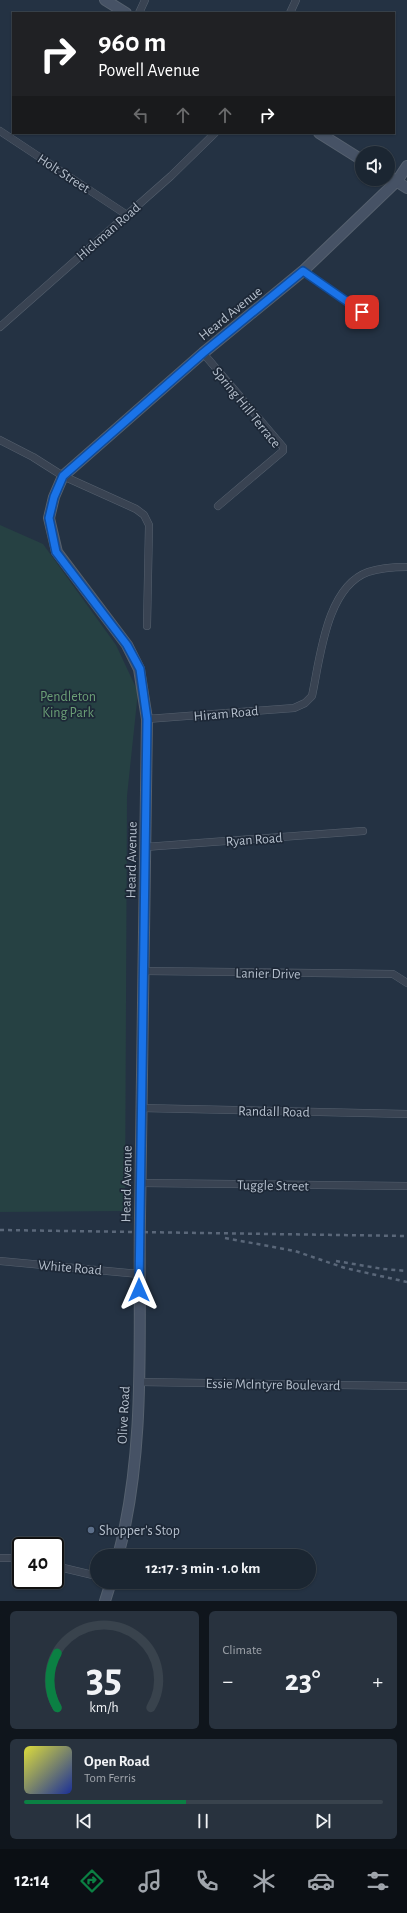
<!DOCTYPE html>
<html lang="en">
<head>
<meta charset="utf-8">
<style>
	body { margin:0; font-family:"Alegreya Sans",sans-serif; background:#28323e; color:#f1f3f6; height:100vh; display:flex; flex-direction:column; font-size:15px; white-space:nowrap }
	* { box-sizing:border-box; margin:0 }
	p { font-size:13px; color:#a0a5ac }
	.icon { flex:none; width:22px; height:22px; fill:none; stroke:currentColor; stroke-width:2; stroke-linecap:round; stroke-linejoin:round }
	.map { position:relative; height:1601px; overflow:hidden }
	.details { display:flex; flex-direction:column; gap:10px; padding:10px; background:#0f151c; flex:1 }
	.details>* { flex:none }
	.hud { position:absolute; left:12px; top:12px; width:383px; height:122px; border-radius:0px; box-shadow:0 1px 3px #0004,0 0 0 1px #39434d; background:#202124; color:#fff; overflow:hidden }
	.controls { position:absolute; left:355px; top:146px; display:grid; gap:8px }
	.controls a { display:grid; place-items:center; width:40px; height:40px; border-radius:50%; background:#1b2632; box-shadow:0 1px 3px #0004,0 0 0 1px #39434d; font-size:20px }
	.speed { position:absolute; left:12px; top:1537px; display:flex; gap:8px; font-size:20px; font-weight:700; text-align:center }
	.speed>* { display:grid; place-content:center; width:52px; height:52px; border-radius:50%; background:#1b2632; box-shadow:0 1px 3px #0004,0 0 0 1px #39434d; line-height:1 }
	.speed .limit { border:2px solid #111; border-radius:6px; background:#fff; color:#111 }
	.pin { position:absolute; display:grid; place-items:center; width:34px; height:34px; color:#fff; margin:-17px; border-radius:8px; box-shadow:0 2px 6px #0006 }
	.me { position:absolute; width:44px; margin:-22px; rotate:0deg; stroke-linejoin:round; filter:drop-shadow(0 0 3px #0008) }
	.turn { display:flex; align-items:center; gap:14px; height:84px; padding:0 20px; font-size:18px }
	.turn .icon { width:52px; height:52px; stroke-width:2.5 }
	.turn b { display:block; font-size:28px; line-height:34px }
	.lanes { display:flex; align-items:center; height:38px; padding:0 20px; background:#0003; justify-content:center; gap:20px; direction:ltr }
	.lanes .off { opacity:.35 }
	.big { font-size:30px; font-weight:600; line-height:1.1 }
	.details .card { flex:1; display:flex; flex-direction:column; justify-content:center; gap:6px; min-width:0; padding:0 14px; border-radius:6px; background:#28323e }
	.details .dial { align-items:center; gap:0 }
	.dial svg { height:104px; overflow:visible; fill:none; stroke:#39434d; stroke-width:7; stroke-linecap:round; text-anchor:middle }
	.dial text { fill:#f1f3f6; stroke:none }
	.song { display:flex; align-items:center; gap:12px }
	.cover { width:48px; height:48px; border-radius:6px; background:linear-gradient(135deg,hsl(60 70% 55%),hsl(230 70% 35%)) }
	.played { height:4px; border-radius:2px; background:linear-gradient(90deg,#0b8043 45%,#39434d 45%) }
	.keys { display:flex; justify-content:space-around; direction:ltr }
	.heat { display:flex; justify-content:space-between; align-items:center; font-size:22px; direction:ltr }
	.details .tiles { flex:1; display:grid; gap:10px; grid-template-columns:1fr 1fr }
	.card:last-child { grid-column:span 2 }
	.trip { position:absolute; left:90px; top:1549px; width:226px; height:40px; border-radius:20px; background:#1b2632; box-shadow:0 1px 3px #0004,0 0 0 1px #39434d; font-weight:600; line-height:40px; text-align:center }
	.dock { display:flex; height:64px; justify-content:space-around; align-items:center; background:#0b0f14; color:#a0a5ac }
	.dock .icon { width:28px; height:28px }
	.dock .current { color:#0b8043 }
	.dock b { font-size:18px; color:#f1f3f6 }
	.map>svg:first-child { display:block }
	.green { fill:#264143 }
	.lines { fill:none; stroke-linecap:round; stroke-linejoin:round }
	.street-casing { stroke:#56616f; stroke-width:8 }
	.secondary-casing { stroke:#56616f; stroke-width:12 }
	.street { stroke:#394352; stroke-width:7 }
	.secondary { stroke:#465265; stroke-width:10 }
	.rail { stroke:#5a6779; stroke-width:2.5; stroke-dasharray:4 4; stroke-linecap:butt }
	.route-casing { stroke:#114b97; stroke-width:10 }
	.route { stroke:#1a73e8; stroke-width:7 }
	.service-dot { fill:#5c6f8a; stroke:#1d2837; stroke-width:1.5 }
	.labels { text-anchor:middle; stroke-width:3.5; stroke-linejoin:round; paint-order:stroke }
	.street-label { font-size:14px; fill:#b5bfcc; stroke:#1d2837 }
	.park-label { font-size:14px; fill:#6b9f76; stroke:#1d2837 }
	.poi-label { font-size:14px; fill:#b5bfcc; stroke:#1d2837; text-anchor:start }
</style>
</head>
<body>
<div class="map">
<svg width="407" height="1601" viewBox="0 0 407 1601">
	<rect width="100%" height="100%" fill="#243243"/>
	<path class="green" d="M0,525L43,544L116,645L138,692L127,796L125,1211L0,1212Z"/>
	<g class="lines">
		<defs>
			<g id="street">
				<path d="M139,13L145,0"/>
				<path d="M290,13L296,0"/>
				<path d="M0,131L127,215"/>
				<path d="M303,271L362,312"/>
				<path d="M0,327L171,176L215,133"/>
				<path d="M203,353L283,447V451L218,506"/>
				<path d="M0,440L33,457L63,476L136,509L144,515L149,525L147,626"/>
				<path d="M147,719L294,708L305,703L312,696C320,659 326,587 368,572C380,568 394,567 407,567"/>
				<path d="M145,847L363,831"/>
				<path d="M144,971L393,974L407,983"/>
				<path d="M141,1108L407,1114"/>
				<path d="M140,1183L407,1186"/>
				<path d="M0,1261L139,1274"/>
				<path d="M139,1382L407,1386"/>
				<path d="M0,1558H21"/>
				<path d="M55,1566L97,1576"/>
			</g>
			<g id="secondary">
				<path d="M105,0L126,13"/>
				<path d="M319,133L362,160"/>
				<path d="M388,176L407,188"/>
				<path d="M118,1556C147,1448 138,1328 140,1216C141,1051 145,885 147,719L139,669L127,645L57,552L49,518L54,497L63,476L203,353L303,271L397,181L407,166"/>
				<path d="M105,1601L111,1582"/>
			</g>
		</defs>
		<use href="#street" class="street-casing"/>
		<use href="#secondary" class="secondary-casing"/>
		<use href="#street" class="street"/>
		<use href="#secondary" class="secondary"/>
		<g class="rail">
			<path d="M0,1230L407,1236"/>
			<path d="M225,1238L295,1251L345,1268L407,1282"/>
			<path d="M336,1261L383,1269L407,1271"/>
		</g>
	</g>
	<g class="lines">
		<defs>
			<path id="route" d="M139,1290L147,719L140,669L127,645L56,552L49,518L54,497L63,476L203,353L303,271L362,312"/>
		</defs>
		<use href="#route" class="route-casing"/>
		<use href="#route" class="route"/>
	</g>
	<circle class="service-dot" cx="91" cy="1530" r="4"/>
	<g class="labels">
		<g class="street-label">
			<text transform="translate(64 173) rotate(33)" y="5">Holt Street</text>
			<text transform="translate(108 231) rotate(-41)" y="5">Hickman Road</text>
			<text transform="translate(230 313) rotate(-39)" y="5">Heard Avenue</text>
			<text transform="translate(247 407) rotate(51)" y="5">Spring Hill Terrace</text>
			<text transform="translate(226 713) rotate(-5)" y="5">Hiram Road</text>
			<text transform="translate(254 839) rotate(-4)" y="5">Ryan Road</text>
			<text transform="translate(131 860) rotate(-89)" y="5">Heard Avenue</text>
			<text transform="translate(268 973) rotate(1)" y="5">Lanier Drive</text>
			<text transform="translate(274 1111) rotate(1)" y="5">Randall Road</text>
			<text transform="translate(126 1184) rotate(-89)" y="5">Heard Avenue</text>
			<text transform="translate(273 1185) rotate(1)" y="5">Tuggle Street</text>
			<text transform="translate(70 1267) rotate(5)" y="5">White Road</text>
			<text transform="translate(273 1384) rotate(1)" y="5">Essie McIntyre Boulevard</text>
			<text transform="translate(123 1415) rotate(-87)" y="5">Olive Road</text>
		</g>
		<g class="park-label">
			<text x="68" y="701">Pendleton<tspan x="68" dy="16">King Park</tspan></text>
		</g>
		<g class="poi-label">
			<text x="99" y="1535">Shopper's Stop</text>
		</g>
	</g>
</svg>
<div class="controls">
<a><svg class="icon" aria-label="sound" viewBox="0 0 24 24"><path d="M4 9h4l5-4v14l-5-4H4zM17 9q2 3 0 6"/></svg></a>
</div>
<div class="speed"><div class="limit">40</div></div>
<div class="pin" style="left:362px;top:312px;background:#d93025"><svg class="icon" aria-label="arrive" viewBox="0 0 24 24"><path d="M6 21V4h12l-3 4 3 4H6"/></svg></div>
<svg class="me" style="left:139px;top:1290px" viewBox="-20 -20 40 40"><path d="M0-17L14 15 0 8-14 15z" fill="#1a73e8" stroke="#fff" stroke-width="4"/></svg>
<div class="trip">12:17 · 3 min · 1.0 km</div>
<div class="hud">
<div class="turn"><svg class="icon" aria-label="right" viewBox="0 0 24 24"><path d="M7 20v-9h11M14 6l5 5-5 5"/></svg><div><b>960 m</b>Powell Avenue</div></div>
<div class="lanes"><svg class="icon off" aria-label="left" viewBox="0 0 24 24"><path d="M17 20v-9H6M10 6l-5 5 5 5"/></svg><svg class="icon off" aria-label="ahead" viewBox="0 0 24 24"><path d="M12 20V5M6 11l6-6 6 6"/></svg><svg class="icon off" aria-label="ahead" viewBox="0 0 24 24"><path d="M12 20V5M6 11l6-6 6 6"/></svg><svg class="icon" aria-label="right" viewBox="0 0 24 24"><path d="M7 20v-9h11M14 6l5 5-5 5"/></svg></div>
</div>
</div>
<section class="details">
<div class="tiles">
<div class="card dial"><svg viewBox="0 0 100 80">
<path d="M14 69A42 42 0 1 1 86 69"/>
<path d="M14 69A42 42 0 0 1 14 27" stroke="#0b8043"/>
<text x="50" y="56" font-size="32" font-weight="700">35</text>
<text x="50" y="72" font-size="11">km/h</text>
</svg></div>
<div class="card"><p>Climate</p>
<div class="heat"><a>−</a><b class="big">23°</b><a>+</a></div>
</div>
<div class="card">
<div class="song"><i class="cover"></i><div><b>Open Road</b><p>Tom Ferris</p></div></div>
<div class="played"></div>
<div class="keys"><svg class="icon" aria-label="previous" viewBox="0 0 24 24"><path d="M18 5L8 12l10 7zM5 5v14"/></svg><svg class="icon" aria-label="pause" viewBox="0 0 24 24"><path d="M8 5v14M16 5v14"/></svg><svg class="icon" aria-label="next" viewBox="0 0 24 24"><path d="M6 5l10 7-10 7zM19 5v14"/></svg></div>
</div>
</div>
</section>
<nav class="dock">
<b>12:14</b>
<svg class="icon current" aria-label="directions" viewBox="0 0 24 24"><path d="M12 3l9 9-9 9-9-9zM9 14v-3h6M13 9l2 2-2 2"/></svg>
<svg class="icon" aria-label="music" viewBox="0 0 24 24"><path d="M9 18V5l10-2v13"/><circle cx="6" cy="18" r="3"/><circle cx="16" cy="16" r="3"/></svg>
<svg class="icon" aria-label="phone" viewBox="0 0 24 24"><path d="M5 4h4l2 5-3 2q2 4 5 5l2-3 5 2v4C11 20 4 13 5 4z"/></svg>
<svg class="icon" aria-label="climate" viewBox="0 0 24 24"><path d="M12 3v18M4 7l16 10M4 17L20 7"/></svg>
<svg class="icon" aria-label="car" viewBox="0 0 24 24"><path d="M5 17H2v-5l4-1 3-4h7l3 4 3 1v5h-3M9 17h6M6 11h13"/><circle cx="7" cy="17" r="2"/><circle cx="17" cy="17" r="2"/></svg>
<svg class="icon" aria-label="filters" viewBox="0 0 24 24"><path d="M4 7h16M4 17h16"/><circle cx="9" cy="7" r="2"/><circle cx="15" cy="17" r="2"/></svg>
</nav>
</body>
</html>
